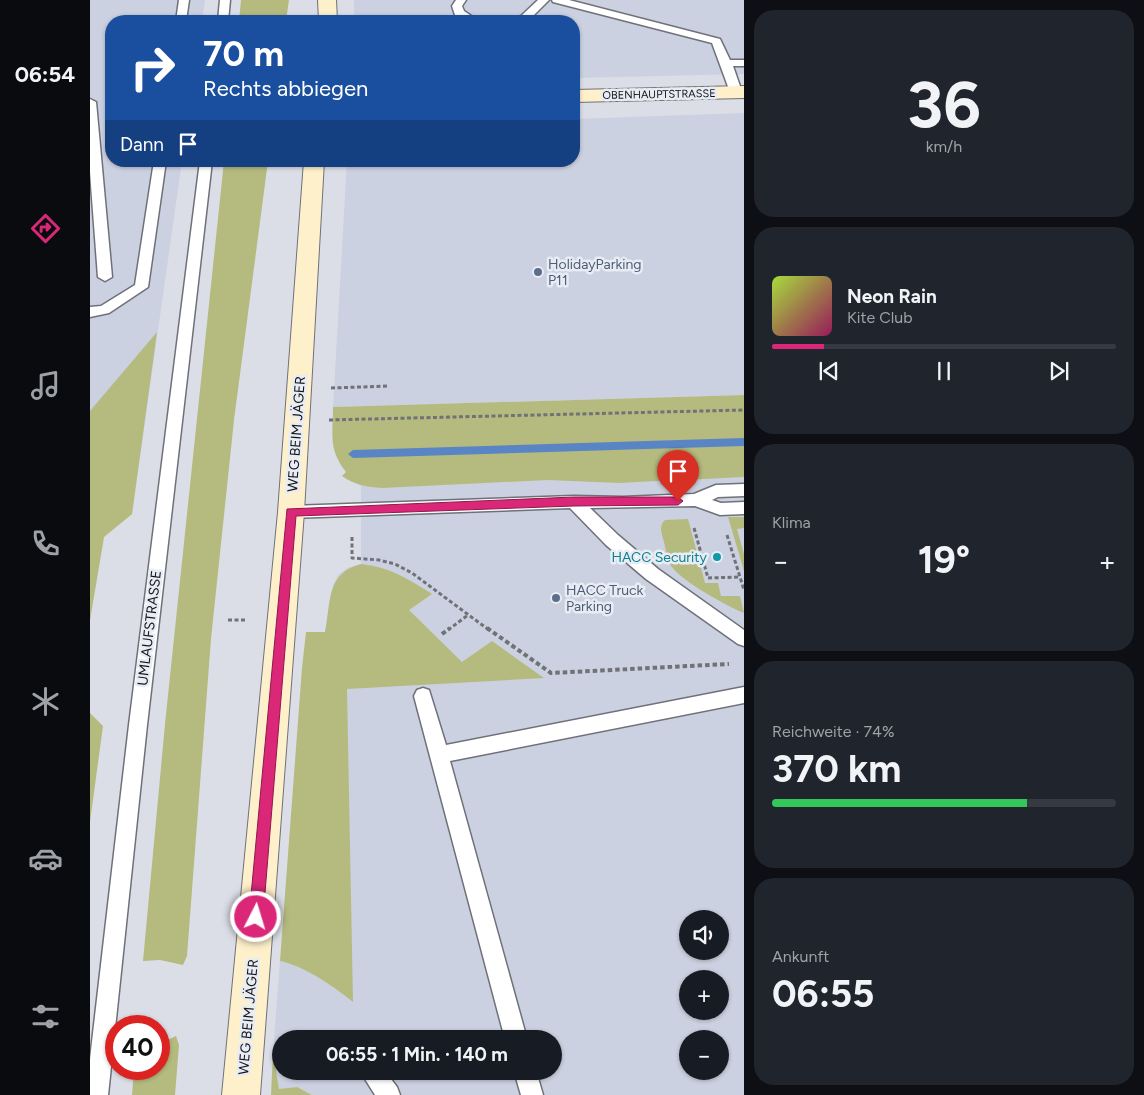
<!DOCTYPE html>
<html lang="de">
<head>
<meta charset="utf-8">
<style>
	body { margin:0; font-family:Figtree,sans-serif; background:#20242c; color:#f1f3f6; height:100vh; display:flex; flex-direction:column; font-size:19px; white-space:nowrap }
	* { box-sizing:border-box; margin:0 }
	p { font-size:16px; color:#9ea1a6 }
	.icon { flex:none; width:28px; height:28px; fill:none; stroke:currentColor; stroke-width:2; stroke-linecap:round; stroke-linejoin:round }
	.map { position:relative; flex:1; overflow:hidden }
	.sheet { display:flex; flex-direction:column; gap:10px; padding:10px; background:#0d0f14; width:400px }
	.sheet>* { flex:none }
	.banner { position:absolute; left:15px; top:15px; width:475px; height:152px; border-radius:20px; box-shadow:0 1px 4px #0004; background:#1a4fa0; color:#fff; overflow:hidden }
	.buttons { position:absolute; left:589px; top:910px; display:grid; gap:10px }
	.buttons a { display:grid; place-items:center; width:50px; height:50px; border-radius:50%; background:#171b24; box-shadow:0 1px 4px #0004; font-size:25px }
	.speed { position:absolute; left:15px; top:1015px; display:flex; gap:10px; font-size:25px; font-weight:700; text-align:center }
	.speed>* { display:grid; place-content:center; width:65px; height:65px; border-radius:50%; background:#171b24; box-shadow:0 1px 4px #0004; line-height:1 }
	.speed .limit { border:8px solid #d22; background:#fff; color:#111 }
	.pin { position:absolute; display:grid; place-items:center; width:42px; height:42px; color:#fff; margin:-51px -21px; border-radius:50% 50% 50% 0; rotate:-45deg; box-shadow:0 0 5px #0007 }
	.pin .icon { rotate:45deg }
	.me { position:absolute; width:55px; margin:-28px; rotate:5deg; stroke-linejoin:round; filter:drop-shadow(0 0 4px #0008) }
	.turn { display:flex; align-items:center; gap:18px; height:105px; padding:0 15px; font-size:22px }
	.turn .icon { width:65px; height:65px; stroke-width:2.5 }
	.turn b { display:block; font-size:35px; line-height:42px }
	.then { display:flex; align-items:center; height:48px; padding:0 15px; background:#0003; gap:10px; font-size:19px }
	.big { font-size:38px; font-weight:700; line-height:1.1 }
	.sheet .card { flex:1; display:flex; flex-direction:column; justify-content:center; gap:8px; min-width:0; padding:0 18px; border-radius:20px; background:#20242c }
	.sheet .dial { align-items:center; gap:0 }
	.dial b { font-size:65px; line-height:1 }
	.song { display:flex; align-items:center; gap:15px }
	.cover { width:60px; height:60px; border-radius:8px; background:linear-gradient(135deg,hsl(80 70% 55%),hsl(330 70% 35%)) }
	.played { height:5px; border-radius:2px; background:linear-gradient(90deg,#db2777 15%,#363941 15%) }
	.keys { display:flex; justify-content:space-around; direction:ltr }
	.heat { display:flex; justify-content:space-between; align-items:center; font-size:28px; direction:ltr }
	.charge { height:8px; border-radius:4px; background:linear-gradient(90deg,#34c759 74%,#363941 0) }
	.trip { position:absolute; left:182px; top:1030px; width:290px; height:50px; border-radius:25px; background:#171b24; box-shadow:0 1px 4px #0004; font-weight:700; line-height:50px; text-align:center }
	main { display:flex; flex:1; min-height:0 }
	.dock { display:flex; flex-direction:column; width:90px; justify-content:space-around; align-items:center; background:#090b0e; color:#9ea1a6 }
	.dock .icon { width:35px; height:35px }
	.dock .current { color:#db2777 }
	.dock b { font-size:22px; color:#f1f3f6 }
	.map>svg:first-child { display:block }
	.built { fill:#cbd1e0; fill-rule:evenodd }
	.green { fill:#b5bb7e }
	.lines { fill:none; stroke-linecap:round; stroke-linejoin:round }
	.stream { fill:#5a85c5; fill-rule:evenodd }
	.lane-casing { stroke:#6f7179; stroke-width:3 }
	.secondary-casing { stroke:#6f7179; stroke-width:2 }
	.path-far1 { stroke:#707277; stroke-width:3; stroke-dasharray:4 2.5; stroke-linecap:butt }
	.path { stroke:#707277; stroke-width:4; stroke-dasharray:4.5 3; stroke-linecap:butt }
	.lane { fill:#fff; fill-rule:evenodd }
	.secondary { fill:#fef0ca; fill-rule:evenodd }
	.route { fill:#db2777; stroke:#8e194d }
	.service-dot { fill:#5c6f8a; stroke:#e8ecf4; stroke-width:2 }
	.culture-dot { fill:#0f9aa8; stroke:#e8ecf4; stroke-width:2 }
	.labels { text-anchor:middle; stroke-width:5; stroke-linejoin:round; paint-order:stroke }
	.far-street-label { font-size:11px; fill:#131416; stroke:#e8ecf4 }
	.service-label { font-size:14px; fill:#4e5e75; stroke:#e8ecf4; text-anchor:start }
	.street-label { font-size:14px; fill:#131416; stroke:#e8ecf4 }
	.culture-label { font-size:14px; fill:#0d838f; stroke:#e8ecf4; text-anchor:end }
</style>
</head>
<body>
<main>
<nav class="dock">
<b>06:54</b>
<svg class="icon current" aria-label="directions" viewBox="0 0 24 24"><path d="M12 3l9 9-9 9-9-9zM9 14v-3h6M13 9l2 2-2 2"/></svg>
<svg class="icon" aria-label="music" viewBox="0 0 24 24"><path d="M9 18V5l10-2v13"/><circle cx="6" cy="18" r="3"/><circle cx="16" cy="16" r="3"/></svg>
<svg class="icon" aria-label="phone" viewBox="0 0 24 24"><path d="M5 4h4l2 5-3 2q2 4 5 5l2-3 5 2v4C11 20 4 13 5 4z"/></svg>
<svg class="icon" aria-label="climate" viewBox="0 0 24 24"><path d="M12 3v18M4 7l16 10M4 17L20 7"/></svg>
<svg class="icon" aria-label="car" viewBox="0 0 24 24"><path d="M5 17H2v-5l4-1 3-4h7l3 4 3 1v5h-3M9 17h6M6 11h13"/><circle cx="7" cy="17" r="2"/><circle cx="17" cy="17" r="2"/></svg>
<svg class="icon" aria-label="filters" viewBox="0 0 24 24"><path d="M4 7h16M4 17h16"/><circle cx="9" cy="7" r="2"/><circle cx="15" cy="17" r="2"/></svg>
</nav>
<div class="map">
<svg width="654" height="1095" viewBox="0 0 654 1095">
	<rect width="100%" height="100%" fill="#dbdee7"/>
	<g class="built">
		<path d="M0,0H115L112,21H21V161H92L42,514L14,537L0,620Z"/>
		<path d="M264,0H654V74L484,78V21H264Z"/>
		<path d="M654,113V395L243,407L257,161H484V119Z"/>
		<path d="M654,460V1095H222L207,1087L189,1089L183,1052L190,961L205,964L235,633L243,585L248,575L257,568L271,564V486L252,476ZM598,919H630V951H598ZM598,979H630V1011H598ZM191,1039H464V1071H191ZM598,1039H630V1071H598Z"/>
	</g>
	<g class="green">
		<path d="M151,0H199L196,21H149Z"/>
		<path d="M134,161H178L144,420L121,639L97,956L93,965L70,960L53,961L75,724Z"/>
		<path d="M67,332L42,514L14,537L0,620V411Z"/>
		<path d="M654,395V477L595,480L593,472H584L585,480L529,483L458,480L292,488C278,487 264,485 252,476L256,472C238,449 243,435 243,407Z"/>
		<path d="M638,517H654V528L647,529L654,554V571Z"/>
		<path d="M598,519L615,583H628L631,596H650L654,613C637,606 593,582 582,567C577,561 576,550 574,542C572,534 568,526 575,520Z"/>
		<path d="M271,564C299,567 319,579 342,594L319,610L372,662L402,641L454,678L257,689L263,1002C242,985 216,967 190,961L212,668L216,632H235C241,602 236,573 271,564Z"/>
		<path d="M0,713L13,726L0,822Z"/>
		<path d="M86,1036L89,1045L85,1095H42L44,1069H69V1044Z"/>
		<path d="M183,1052L189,1089L207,1087L222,1095H181Z"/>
	</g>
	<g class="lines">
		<path class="stream" d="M654,438V446L263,458L258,454L263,450Z"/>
		<defs>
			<g id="lane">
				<path d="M89,0H99L96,21H86Z"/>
				<path d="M130,0H140L138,21H128Z"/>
				<path d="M366,0H376L372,6L374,11L389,21H377L365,15L362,6Z"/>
				<path d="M448,0H459L439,20L420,21L421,19L431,16Z"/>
				<path d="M462,0H479L630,39L640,60H654V66H643L652,92L646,95L640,92L622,43L463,2Z"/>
				<path d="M0,99L6,102L22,277L15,281L8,277L0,172Z"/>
				<path d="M64,161H76L58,287L19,313L0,317V307L11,306L45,285Z"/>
				<path d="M110,161H122L57,725L18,1095H0V1059L39,725Z"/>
				<path d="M654,484V496L628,497L622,500L631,503L654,502V514L630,515L605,506L500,508L528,535L568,569L654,630V646L648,644L556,579L516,545L480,508L201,518L195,516L193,512L195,508L201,506L484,496L533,497L604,494L626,485Z"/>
				<path d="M654,687V703L360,761L437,1039H415L324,696L327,690L333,688L339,690L356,745Z"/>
				<path d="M270,1071H295L307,1087L310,1095H285Z"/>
				<path d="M424,1071H446L453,1095H431Z"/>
			</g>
			<g id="secondary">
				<path d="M228,0H246L247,21H229Z"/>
				<path d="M654,86V98L484,102V90Z"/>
				<path d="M214,161H234L214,512L170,1095H132L188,512Z"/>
			</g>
		</defs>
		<use href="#lane" class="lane-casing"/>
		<use href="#secondary" class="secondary-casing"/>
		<g class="path-far1">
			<path d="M241,388L299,386"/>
			<path d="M239,420L654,410"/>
			<path d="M604,528L618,578L650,577"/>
			<path d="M637,535L654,590"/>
			<path d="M262,537V558L289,560L305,564L322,573L399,630"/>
			<path d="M138,620H157"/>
			<path d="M358,630L378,615"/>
		</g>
		<g class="path">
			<path d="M397,628L461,673L639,664"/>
			<path d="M352,634L360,628"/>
		</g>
		<use href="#lane" class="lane"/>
		<use href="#secondary" class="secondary"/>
	</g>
	<path class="route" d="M484,497H588L593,501L588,505L484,506L206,516L173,917L171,922L166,924L161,922L159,917L197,509Z"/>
	<g class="service-dot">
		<circle cx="448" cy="272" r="5"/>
		<circle cx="466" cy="598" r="5"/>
	</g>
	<circle class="culture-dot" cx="627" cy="557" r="5"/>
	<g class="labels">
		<g class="far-street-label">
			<text transform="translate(569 94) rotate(-1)" y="4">OBENHAUPTSTRASSE</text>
		</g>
		<g class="service-label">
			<text x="458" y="269">HolidayParking<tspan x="458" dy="16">P11</tspan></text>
			<text x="476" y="595">HACC Truck<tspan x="476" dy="16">Parking</tspan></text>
		</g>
		<g class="street-label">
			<text transform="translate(206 434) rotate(-86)" y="5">WEG BEIM JÄGER</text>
			<text transform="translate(59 628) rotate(-83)" y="5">UMLAUFSTRASSE</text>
			<text transform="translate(158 1017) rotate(-85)" y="5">WEG BEIM JÄGER</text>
		</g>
		<g class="culture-label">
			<text x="617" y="562">HACC Security</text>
		</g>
	</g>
</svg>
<div class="buttons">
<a><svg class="icon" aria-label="sound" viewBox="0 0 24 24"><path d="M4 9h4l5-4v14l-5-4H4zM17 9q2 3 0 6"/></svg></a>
<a>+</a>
<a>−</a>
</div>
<div class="speed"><div class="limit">40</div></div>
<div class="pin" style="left:588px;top:501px;background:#d93025"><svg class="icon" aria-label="arrive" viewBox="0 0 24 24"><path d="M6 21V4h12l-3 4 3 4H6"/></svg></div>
<svg class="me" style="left:166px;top:917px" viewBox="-20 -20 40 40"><circle r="17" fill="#db2777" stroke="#fff" stroke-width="3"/><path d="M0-11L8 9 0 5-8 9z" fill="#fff"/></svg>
<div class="trip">06:55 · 1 Min. · 140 m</div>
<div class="banner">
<div class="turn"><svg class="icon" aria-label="right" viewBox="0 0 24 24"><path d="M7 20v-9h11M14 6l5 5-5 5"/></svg><div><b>70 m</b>Rechts abbiegen</div></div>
<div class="then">Dann<svg class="icon" aria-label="arrive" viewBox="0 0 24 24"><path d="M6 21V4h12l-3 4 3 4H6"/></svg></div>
</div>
</div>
<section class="sheet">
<div class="card dial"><b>36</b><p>km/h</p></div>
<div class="card">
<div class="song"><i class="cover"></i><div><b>Neon Rain</b><p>Kite Club</p></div></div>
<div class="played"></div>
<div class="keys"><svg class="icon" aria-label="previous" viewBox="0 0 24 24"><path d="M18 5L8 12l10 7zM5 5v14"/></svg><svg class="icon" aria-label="pause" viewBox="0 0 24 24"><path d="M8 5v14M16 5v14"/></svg><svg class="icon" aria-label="next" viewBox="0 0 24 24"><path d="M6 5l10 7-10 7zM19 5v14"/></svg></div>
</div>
<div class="card"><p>Klima</p>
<div class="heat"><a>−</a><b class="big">19°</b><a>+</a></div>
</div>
<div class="card"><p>Reichweite · 74%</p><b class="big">370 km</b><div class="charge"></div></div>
<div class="card"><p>Ankunft</p><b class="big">06:55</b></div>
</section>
</main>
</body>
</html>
